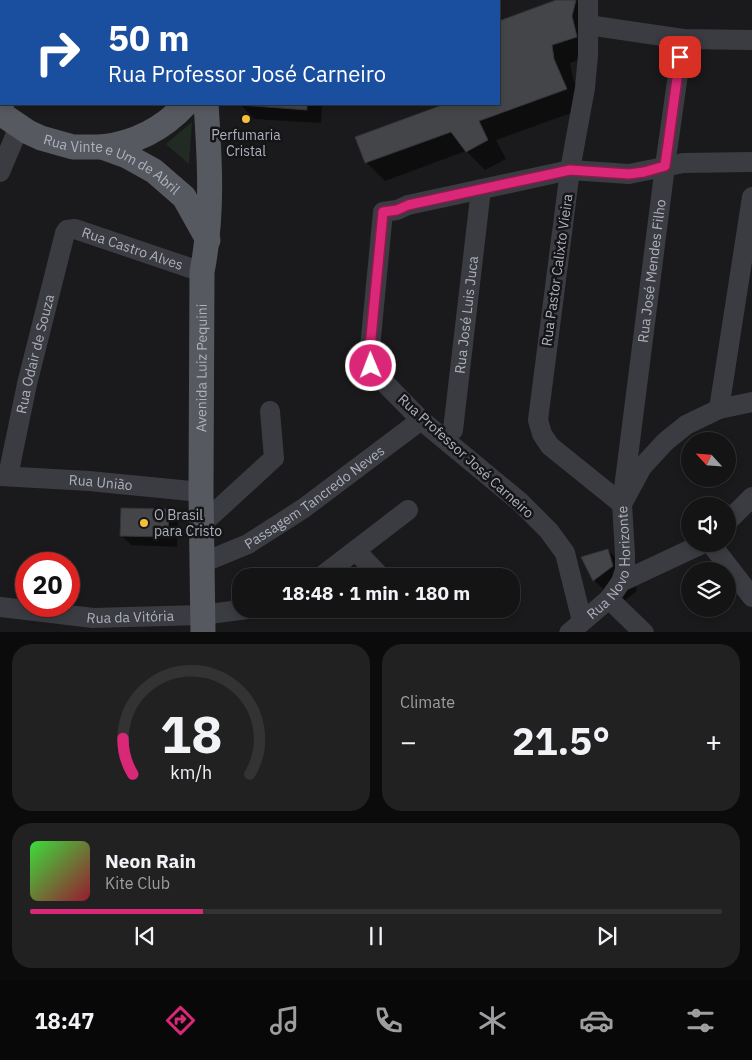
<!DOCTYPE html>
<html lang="en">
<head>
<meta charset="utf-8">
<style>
	body { margin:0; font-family:"IBM Plex Sans",sans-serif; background:#212122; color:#f1f3f6; height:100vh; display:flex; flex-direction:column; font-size:19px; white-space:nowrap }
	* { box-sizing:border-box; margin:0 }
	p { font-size:16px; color:#9d9ea0 }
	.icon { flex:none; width:28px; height:28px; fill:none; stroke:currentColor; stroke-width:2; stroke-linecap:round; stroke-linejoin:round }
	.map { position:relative; height:632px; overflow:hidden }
	.side { display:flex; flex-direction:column; gap:12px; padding:12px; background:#0b0b0c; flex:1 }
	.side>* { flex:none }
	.guide { position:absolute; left:0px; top:0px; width:500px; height:105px; box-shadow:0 2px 8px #0003,0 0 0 1px #333334; background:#1a4fa0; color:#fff; overflow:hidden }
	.needle { width:32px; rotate:296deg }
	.tools { position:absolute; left:681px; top:432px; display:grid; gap:10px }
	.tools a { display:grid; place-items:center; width:55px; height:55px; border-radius:50%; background:#141415; box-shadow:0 2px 8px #0003,0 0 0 1px #333334; font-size:25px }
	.speed { position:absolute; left:15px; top:552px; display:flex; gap:10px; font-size:25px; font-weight:700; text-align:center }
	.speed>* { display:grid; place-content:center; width:65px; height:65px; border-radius:50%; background:#141415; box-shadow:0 2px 8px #0003,0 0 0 1px #333334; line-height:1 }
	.speed .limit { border:8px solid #d22; background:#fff; color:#111 }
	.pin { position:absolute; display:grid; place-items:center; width:42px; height:42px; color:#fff; margin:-21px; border-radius:10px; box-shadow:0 2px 8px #0006 }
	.me { position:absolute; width:55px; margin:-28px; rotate:359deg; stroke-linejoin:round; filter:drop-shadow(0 0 4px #0008) }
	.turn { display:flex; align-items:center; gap:18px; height:105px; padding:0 25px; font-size:22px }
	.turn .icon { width:65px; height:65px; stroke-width:2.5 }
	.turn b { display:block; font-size:35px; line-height:42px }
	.big { font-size:38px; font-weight:700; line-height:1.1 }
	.side .card { flex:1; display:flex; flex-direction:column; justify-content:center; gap:8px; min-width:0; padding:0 18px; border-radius:20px; background:#212122 }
	.side .dial { align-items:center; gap:0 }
	.dial svg { height:130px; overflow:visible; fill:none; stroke:#333334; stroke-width:7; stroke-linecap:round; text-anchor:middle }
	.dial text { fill:#f1f3f6; stroke:none }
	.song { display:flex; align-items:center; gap:15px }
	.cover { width:60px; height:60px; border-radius:8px; background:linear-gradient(135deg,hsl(120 70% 55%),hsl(350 70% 35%)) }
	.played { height:5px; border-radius:2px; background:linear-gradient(90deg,#db2777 25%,#333334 25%) }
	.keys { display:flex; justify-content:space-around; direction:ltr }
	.heat { display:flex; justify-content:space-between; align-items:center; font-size:28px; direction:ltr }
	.side .tiles { flex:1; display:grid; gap:12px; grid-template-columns:1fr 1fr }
	.card:last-child { grid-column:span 2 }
	.trip { position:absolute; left:232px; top:568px; width:288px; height:50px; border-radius:20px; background:#141415; box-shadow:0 2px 8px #0003,0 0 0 1px #333334; font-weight:700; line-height:50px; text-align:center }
	.menu { display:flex; height:80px; justify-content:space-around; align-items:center; background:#080808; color:#9d9ea0 }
	.menu .icon { width:35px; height:35px }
	.menu .on { color:#db2777 }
	.menu b { font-size:22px; color:#f1f3f6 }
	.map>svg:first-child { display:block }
	.green { fill:#222b23 }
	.shadow { fill:#0007 }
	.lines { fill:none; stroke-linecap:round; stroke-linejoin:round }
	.stream { stroke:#2f3841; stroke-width:6 }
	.building { fill:#444549; stroke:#343438 }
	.minor { stroke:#3b3c42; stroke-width:20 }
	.major { stroke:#575961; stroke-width:25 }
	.route-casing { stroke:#8e194d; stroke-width:12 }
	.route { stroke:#db2777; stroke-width:9 }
	.poi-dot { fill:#f5bf3a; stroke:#151518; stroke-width:2 }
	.labels { text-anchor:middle; stroke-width:5; stroke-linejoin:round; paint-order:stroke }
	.poi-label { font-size:14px; fill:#adb1bc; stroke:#151518 }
	.street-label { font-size:14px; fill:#adb1bc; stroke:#151518 }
</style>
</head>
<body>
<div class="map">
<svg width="752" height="633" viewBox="0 0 752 633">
	<rect width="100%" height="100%" fill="#1a1a1c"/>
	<path class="green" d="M192,122L189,164L166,144Z"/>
	<g class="shadow">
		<path d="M233,0H347L348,1H233Z"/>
		<path d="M559,0H584L595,55L570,63L573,79L585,108L496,140L506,159L485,170L466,151L385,181L366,162L356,138L449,104H499V22Z"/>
		<path d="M240,104H322L321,123L254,119Z"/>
		<path d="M168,511L178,520L177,547L131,545L121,535Z"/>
		<path d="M608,550L633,575L637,591L619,605L594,580Z"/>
	</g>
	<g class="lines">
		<path class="stream" d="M76,1V0"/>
	</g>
	<g class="building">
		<path d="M232,0H337V1Z"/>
		<path d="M556,0H576L572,16L577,37L552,45L554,59L567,89L479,121L488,140L466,152L451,132L365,163L355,137L445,104H499V21Z"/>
		<path d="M239,104H307V110L239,105Z"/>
		<path d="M121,508L169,509L168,537L120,536Z"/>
		<path d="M608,549L613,566L593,581L581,557Z"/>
	</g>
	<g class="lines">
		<g class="minor">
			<path d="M588,0V55L585,88L570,170L538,420L542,434L550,446L622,504"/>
			<path d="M588,25L683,39L752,40"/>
			<path d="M0,172L19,127"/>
			<path d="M719,409L752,197"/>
			<path id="s1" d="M444,438L453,430L481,189"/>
			<path id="s2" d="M0,476L89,481L201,492"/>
			<path id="s3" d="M8,476L27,384L65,233L67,230L75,229L202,272"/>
			<path id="s4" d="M622,504L665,166L683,39"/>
			<path d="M728,521L752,497"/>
			<path d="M201,525L274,458L270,411"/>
			<path d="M711,544L752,597"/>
			<path d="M356,551L380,576"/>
			<path id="s5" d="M202,563L248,544L304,508L421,420"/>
			<path d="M322,576L408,510"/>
			<path d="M621,582L702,544"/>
			<path d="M609,599L644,633"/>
			<path id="s6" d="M0,607L93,618L202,615L247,609"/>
			<path d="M582,621L565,553L549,531L520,502L421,420L377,375L371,366L369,358L383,212L397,210L408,205L570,170L629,174L683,163L752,162"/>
			<path id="s7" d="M569,633L609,599L621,582L625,570V554L622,504L642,467L665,442L686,425L719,409L752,402"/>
		</g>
		<g class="major">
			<path d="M206,1V0"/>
			<path id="s8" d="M0,103L3,115L28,132L41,138L73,147H102L127,156L154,171L184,197L208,240"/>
			<path d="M102,147C136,143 163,129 186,104"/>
			<path id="s9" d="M203,633L201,492L202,272C213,215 210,162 206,104"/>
		</g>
	</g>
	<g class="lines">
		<defs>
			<path id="route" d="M371,366L369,358L383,212L397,210L408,205L570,170L629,174L644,172L665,166L680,57"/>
		</defs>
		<use href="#route" class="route-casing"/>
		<use href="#route" class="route"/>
	</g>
	<g class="poi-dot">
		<circle cx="246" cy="119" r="5"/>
		<circle cx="144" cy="523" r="5"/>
	</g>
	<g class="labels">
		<g class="poi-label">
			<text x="246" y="140">Perfumaria<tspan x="246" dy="16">Cristal</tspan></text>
			<text x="154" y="520" text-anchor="start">O Brasil<tspan x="154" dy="16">para Cristo</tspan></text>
		</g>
		<g class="street-label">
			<text dy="5" stroke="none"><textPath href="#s8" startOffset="134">Rua Vinte e Um de Abril</textPath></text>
			<text dy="5" stroke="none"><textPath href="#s3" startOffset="322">Rua Castro Alves</textPath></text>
			<text transform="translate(557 270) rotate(-82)" y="5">Rua Pastor Calixto Vieira</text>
			<text dy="5" stroke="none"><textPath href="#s4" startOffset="235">Rua José Mendes Filho</textPath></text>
			<text dy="5" stroke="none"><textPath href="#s1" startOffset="128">Rua José Luis Juca</textPath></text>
			<text dy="5" stroke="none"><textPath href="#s3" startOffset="125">Rua Odair de Souza</textPath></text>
			<text dy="5" stroke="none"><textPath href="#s9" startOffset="265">Avenida Luiz Pequini</textPath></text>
			<text transform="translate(466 456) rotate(42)" y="5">Rua Professor José Carneiro</text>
			<text dy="5" stroke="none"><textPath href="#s2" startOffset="101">Rua União</textPath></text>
			<text dy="5" stroke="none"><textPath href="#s5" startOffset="131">Passagem Tancredo Neves</textPath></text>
			<text dy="5" stroke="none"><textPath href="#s7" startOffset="88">Rua Novo Horizonte</textPath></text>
			<text dy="5" stroke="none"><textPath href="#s6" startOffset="131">Rua da Vitória</textPath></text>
		</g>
	</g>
</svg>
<div class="tools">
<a><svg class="needle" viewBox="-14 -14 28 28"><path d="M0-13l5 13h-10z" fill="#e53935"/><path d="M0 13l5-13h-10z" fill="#9d9ea0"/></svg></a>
<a><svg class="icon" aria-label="sound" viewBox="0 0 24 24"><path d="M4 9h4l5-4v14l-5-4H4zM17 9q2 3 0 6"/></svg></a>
<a><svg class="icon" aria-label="layers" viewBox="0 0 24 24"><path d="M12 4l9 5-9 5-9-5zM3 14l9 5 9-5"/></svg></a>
</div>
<div class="speed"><div class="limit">20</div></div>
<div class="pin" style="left:680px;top:57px;background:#d93025"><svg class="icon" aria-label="arrive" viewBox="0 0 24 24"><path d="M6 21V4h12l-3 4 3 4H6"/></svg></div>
<svg class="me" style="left:371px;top:366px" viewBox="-20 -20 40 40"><circle r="17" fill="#db2777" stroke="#fff" stroke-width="3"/><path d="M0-11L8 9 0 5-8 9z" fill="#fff"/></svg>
<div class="trip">18:48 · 1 min · 180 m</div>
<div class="guide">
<div class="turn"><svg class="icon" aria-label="right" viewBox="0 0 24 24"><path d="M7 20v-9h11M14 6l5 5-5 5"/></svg><div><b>50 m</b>Rua Professor José Carneiro</div></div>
</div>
</div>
<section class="side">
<div class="tiles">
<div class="card dial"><svg viewBox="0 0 100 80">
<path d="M14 69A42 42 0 1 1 86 69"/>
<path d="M14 69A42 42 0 0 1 8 47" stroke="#db2777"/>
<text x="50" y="56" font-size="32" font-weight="700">18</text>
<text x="50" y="72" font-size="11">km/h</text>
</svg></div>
<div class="card"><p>Climate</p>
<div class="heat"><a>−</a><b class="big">21.5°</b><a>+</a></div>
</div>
<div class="card">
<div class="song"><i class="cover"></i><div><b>Neon Rain</b><p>Kite Club</p></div></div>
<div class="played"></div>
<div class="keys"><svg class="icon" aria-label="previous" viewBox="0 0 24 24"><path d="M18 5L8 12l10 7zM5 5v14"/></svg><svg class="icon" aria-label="pause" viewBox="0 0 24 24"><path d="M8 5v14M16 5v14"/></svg><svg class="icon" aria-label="next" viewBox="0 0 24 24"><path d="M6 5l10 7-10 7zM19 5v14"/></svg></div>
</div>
</div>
</section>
<nav class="menu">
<b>18:47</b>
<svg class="icon on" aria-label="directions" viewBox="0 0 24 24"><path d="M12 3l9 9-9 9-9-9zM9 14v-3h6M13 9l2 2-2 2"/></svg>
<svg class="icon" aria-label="music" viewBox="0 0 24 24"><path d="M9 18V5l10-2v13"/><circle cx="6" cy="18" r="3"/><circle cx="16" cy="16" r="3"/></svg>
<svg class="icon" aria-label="phone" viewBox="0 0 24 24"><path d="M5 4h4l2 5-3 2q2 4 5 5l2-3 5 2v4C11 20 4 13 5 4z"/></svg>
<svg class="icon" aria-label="climate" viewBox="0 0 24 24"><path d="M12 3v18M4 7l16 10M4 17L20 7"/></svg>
<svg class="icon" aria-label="car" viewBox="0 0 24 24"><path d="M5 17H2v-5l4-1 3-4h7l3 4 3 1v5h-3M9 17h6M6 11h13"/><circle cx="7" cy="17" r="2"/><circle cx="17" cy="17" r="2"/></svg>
<svg class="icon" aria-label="filters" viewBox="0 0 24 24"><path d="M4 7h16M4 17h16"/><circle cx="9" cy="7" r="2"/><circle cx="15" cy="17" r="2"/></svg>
</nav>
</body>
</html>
